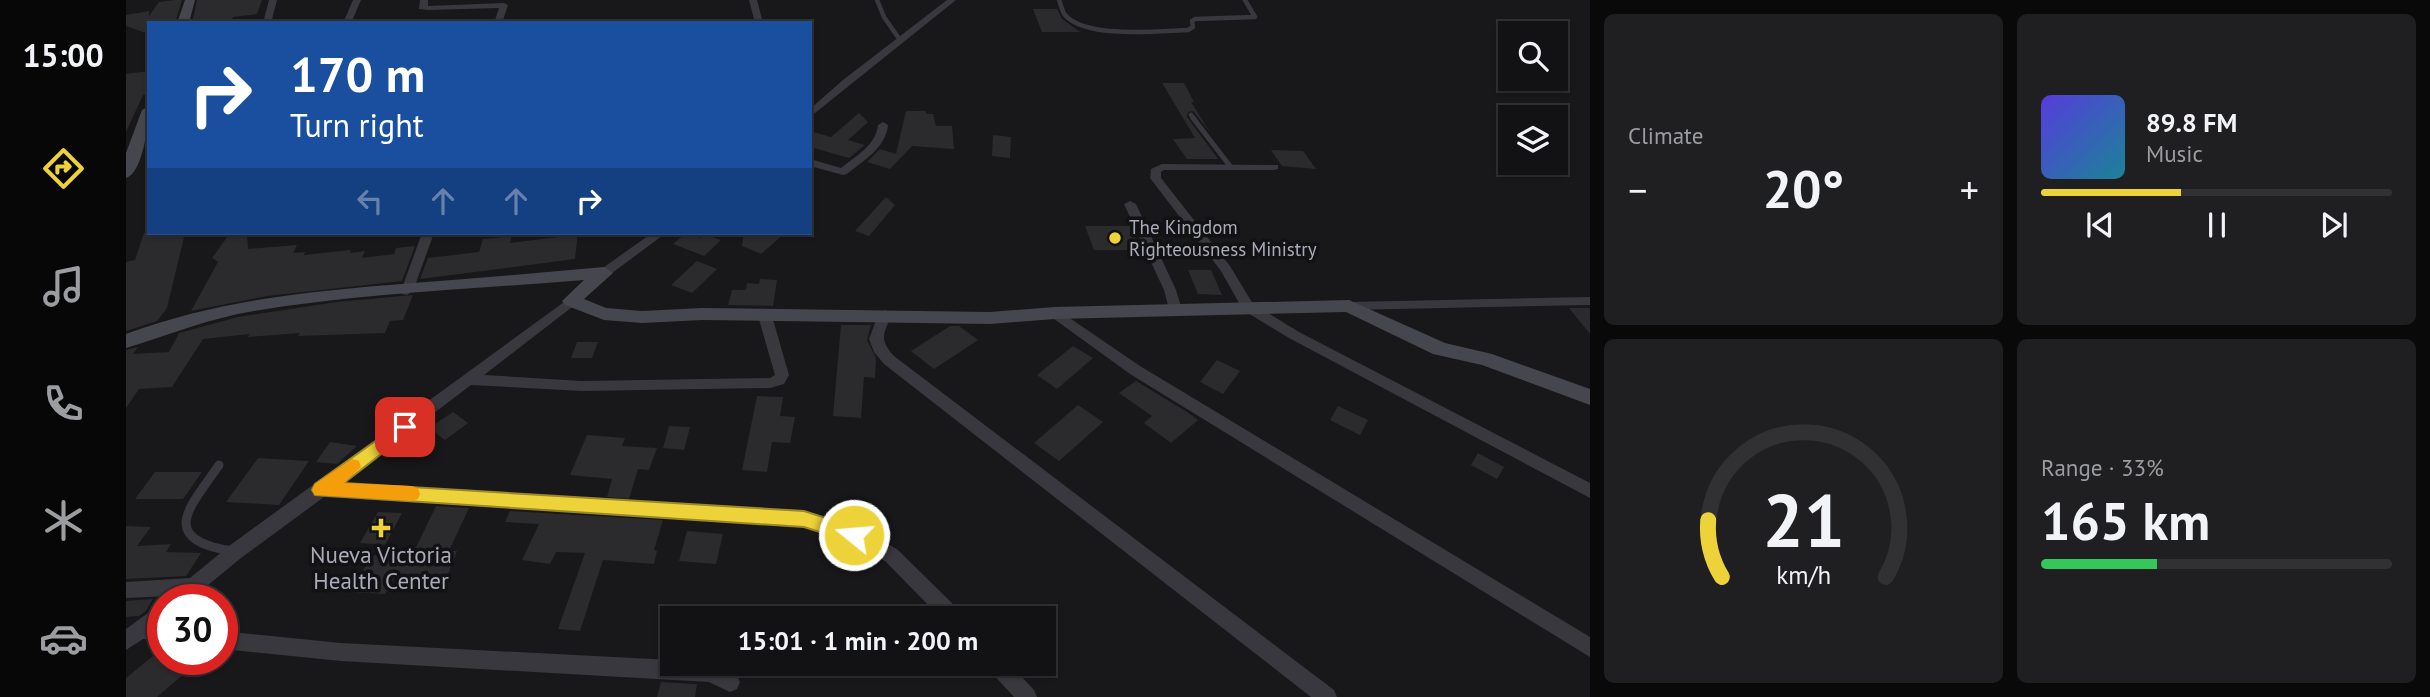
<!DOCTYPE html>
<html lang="en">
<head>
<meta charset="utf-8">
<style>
	body { margin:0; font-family:"PT Sans",sans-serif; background:#1f1f21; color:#f1f3f6; height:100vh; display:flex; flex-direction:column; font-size:26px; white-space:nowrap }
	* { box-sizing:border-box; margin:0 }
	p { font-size:23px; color:#9c9da0 }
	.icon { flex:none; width:38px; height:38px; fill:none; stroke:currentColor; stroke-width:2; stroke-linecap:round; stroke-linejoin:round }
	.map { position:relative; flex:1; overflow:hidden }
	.sheet { display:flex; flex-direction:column; gap:14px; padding:14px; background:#0a090a; width:840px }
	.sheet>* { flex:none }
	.top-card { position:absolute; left:21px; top:21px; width:665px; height:214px; border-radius:0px; box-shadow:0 2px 5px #0004,0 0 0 2px #313133; background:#1a4fa0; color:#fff; overflow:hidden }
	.tools { position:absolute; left:1372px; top:21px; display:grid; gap:14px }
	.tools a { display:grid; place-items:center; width:70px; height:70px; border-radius:0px; background:#121113; box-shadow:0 2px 5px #0004,0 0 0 2px #313133; font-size:35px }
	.speed { position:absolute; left:21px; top:584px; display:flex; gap:14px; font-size:35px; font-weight:700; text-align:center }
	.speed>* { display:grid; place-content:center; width:91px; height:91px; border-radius:50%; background:#121113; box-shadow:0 2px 5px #0004,0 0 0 2px #313133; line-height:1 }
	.speed .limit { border:10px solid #d22; background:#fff; color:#111 }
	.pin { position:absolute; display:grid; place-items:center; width:60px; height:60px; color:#fff; margin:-30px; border-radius:14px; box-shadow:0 4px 10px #0006 }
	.me { position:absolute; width:77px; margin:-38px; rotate:287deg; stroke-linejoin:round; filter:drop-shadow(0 0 5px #0008) }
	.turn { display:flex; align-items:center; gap:24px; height:147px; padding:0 28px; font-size:32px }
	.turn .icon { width:91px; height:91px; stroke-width:2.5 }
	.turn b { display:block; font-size:49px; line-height:60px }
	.lanes { display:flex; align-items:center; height:66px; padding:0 28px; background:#0003; justify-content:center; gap:35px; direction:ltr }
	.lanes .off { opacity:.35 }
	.big { font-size:52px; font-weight:700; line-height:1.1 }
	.sheet .card { flex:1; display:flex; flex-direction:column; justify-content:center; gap:10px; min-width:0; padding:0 24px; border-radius:10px; background:#1f1f21 }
	.sheet .dial { align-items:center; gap:0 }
	.dial svg { height:182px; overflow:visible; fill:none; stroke:#313133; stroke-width:7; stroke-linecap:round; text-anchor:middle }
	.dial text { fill:#f1f3f6; stroke:none }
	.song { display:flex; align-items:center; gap:21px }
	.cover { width:84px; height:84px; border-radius:10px; background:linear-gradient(135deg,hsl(250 70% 55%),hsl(190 70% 35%)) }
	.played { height:7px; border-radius:4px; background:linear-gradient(90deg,#eed23a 40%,#313133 40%) }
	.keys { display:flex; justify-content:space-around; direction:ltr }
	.heat { display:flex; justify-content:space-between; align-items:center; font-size:38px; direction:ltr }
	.charge { height:10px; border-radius:5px; background:linear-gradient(90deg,#34c759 33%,#313133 0) }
	.sheet .tiles { flex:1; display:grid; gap:14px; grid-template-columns:repeat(2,1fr) }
	.trip { position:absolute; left:534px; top:606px; width:396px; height:70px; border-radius:0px; background:#121113; box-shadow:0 2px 5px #0004,0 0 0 2px #313133; font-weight:700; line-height:70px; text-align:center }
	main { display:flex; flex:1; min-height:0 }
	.tab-bar { display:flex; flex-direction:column; width:126px; justify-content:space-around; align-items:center; background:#070708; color:#9c9da0 }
	.tab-bar .icon { width:49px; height:49px }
	.tab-bar .current { color:#eed23a }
	.tab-bar b { font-size:32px; color:#f1f3f6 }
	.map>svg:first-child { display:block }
	.building { fill:#2b2a2d }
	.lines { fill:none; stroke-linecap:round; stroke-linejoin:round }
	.lane-far2 { stroke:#38383e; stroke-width:4.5 }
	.lane-far1 { stroke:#38383e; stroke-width:5 }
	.lane { stroke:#38383e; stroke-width:9 }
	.street { fill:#38383e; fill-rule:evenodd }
	.secondary { fill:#46474e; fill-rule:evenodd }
	.route { fill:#eed23a; stroke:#9b8826; stroke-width:2 }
	.slow { fill:#f59e0b }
	.poi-dot { fill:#eed23a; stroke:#121214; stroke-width:2.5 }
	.labels { text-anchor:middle; stroke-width:7; stroke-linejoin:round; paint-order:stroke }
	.poi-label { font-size:19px; fill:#aaabb9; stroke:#121214; text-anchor:start }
	.near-poi-label { font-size:23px; fill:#aaabb9; stroke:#121214 }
</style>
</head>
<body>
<main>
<nav class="tab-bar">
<b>15:00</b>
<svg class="icon current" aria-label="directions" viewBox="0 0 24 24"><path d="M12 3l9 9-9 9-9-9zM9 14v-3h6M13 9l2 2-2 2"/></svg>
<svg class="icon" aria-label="music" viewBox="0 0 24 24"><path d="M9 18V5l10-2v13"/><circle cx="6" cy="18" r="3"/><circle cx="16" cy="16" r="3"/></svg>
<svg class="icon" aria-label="phone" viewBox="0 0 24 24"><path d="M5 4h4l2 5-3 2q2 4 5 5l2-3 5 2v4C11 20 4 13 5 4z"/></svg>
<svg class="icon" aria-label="climate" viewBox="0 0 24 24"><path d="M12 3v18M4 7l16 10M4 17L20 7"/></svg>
<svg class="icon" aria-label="car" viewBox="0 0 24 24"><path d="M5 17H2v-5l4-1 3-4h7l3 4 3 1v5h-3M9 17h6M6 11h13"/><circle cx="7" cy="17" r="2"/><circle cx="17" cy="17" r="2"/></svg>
</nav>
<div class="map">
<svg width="1464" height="697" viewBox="0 0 1464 697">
	<rect width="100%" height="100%" fill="#181719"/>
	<g class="building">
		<path d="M49,0H56L49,23H23V34L0,26V15L23,11V16L33,2Z"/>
		<path d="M71,0H136L131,14L107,17L105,23H66Z"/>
		<path d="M907,9H931L936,19L954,32H916Z"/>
		<path d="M23,71V94L17,95L0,132V74Z"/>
		<path d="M1036,83H1058L1068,102H1065L1084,132L1067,111L1062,112L1061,117L1092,159H1061L1047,139L1069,138Z"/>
		<path d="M780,111H800V114H807L810,126H826L828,149L786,146L764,169L741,162L754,149L770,154Z"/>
		<path d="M733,113L742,122L722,140L739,145L723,158L684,147V131L705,137Z"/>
		<path d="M867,135L885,137L884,158L866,156Z"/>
		<path d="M1145,150L1177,151L1190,169L1156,166Z"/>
		<path d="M760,197L769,205L743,236L729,231Z"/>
		<path d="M959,226H1005L1016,250H968Z"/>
		<path d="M18,233H59L41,308L31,321L0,331V262L9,260Z"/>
		<path d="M104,233H121L122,249L171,245L167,253L179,252L178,255L225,250L224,253L239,251L236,258L268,254L270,248L289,246L276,281L141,296L65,311L92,262L86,258Z"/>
		<path d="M433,233H452L449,259L294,279L302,258L353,252L357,239L386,236L384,243L432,237Z"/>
		<path d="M560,233L574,238L578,234L595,240L578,256L547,244Z"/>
		<path d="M618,233H659L635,254L616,246Z"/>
		<path d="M571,261L591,269L566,293L545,285Z"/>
		<path d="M1062,270H1085L1096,295L1072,294Z"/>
		<path d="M634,279L651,280L647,306L602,305L606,290H620L621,283L633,284Z"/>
		<path d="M287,295L277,320L264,321L259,333L172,336L174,333L121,337L124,334L77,339L46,387L13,389L0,408V350L12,347L7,354L43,352L53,333L112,317L211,302Z"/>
		<path d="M1443,308H1464V334Z"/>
		<path d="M715,325H745L741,340L750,358L749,378L738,377L735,418L707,416Z"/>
		<path d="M824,326H833L852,340L808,369L785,351Z"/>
		<path d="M451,342H472L466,358H445Z"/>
		<path d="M947,346L967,358L931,389L911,375Z"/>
		<path d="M1091,360L1114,371L1097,394L1074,382Z"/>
		<path d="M1010,381L1061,412L1072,420L1045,443L1018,423L1026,416L993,393Z"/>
		<path d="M631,396L657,397L654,416L669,417L664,443L646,442L641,472L616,470Z"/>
		<path d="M952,405L977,422L933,461L908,443Z"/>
		<path d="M1212,406L1242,420L1234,435L1204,420Z"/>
		<path d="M327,412L342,423L319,440L303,428Z"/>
		<path d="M543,426L564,427L558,450L537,448Z"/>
		<path d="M461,435L499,438L496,446L531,448L523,470L512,469L503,499L481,497L486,479L444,475Z"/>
		<path d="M204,442L231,446L211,464L190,462Z"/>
		<path d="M1352,453L1378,467L1371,479L1345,465Z"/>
		<path d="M132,458L183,461L153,505L100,502Z"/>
		<path d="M29,472H76L57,499H9Z"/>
		<path d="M310,506L343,508L323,551H331L321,577L269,576L259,594L225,592L246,555L285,558Z"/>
		<path d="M384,511L537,520L528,550L531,551L528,564L477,560L454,631L432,629L459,553L430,552L424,564L396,560L413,524L379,522Z"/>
		<path d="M252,512L276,513L259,545L234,543Z"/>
		<path d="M0,526L25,527L11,546L45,544L40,552L75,553L60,576L0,579Z"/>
		<path d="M561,531L597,534L590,564L553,561Z"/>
		<path d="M27,599L20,611L13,616L0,617V601Z"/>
		<path d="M37,648V660H74L31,697H0V678Z"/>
		<path d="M535,682L571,684L569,697H531Z"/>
	</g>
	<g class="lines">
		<g class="lane-far2">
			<path d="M751,0L758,17L774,40"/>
			<path d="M933,0C935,5 936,11 939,15C960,39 1032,31 1062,30L1067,27L1066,21L1069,19L1129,17L1119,0"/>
			<path d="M1065,115L1069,120"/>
		</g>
		<path class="lane-far1" d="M1067,118L1104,166"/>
		<path class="lane" d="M93,465C65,506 30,539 106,551"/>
		<g class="street">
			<path d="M143,0H151L145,23H137Z"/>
			<path d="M227,0H235L225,23H217Z"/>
			<path d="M294,0H302V6L378,3L382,5L376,23H368L373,8L302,10L293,9Z"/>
			<path d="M623,0H631L637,23H629Z"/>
			<path d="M821,0H830L684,117V109L717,80Z"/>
			<path d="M757,122L762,125C760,148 737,161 721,174L717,175L684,166V159L715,168C730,156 750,145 752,125Z"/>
			<path d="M1036,164L1152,165V169L1148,170H1038L1035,172V178L1104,266L1127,304L1173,332L1464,483V498L1163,338L1117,310L1095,271L1024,178L1025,169Z"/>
			<path d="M1004,201L1010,204L1050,290L1056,310L1054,313H1044L1038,290L998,204Z"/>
			<path d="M296,233H308L287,291L281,295L276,294L275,291Z"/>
			<path d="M526,233H540L482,276H474L472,273L474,270Z"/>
			<path d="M445,297L450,298L452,301L450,304L358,375L456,381L644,378L649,375L632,316L639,311L646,316L663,375L658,384L644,388L456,391L345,385L215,484L678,512L754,539L772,550L835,612L837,618H815L760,562L742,549L678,526L198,497L115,558L64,600H41L43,596L0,598V582L64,578L103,546Z"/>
			<path d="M1464,297V305L1223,310L1216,306L1223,302Z"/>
			<path d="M929,308L1014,366L1464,637V657L1004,374L924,316L922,313Z"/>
			<path d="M759,310L766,315C757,334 753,340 768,356L1208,690L1211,697H1185L758,364L748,352L743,339L752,315Z"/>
			<path d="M37,602V640L17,639L0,650V629Z"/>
			<path d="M96,631L215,643L546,660V663H586L611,675L614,682L611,689L604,692L583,682L215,661L96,649Z"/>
			<path d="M860,663H883L908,690L911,697H888L863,670Z"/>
		</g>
		<g class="secondary">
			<path d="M59,0H69L63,23H51Z"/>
			<path d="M23,106C23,122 17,173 0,178V153L16,110Z"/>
			<path d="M478,267L487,273L458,299L480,308L516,311L576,308L864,312L929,307L1223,300L1319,343L1366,354L1464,389V405L1356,365L1307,354L1220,312L929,319L864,324L576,320L516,323L478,320L439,305L436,301L458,280C349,289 237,293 128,311C84,318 43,335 0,348V334C95,299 187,291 287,283C351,278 414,273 478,267Z"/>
		</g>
	</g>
	<path class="route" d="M279,420L285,422L287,427L285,431L218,483L678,511L735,529L738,535L735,541L728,543L678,527L189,495L186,490L189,484Z"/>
	<path class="slow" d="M226,459L233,461L235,467L218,483L285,486L292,488L294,494L292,499L285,501L189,495L186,490L189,484Z"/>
	<g class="poi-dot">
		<circle cx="989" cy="238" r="7"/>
		<path d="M251.5 517.5h7v7h7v7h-7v7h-7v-7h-7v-7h7z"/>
	</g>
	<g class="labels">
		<g class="poi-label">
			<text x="1003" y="234">The Kingdom<tspan x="1003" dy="22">Righteousness Ministry</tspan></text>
		</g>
		<g class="near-poi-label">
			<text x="255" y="563">Nueva Victoria<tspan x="255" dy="26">Health Center</tspan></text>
		</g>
	</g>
</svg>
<div class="tools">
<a><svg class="icon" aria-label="search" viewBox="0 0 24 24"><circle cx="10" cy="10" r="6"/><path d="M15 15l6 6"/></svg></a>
<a><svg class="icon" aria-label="layers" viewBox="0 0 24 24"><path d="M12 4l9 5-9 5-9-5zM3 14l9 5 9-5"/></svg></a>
</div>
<div class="speed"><div class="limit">30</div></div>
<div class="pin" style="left:279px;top:427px;background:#d93025"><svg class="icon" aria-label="arrive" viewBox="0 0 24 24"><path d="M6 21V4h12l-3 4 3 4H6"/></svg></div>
<svg class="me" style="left:728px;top:535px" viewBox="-20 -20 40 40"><circle r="17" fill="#eed23a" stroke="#fff" stroke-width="3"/><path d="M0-11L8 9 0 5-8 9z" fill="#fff"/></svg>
<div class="trip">15:01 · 1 min · 200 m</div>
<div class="top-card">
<div class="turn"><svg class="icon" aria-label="right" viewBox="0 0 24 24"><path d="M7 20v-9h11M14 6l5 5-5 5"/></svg><div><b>170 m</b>Turn right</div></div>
<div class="lanes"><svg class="icon off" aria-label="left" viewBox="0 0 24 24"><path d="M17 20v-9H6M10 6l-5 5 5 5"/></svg><svg class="icon off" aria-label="ahead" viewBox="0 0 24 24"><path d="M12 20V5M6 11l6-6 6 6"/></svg><svg class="icon off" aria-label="ahead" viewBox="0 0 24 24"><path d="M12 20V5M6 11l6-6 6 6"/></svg><svg class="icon" aria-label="right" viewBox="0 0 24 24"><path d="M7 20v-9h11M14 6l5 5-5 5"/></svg></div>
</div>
</div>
<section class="sheet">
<div class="tiles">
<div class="card"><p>Climate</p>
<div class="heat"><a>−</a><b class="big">20°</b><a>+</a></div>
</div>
<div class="card">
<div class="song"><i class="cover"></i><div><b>89.8 FM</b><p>Music</p></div></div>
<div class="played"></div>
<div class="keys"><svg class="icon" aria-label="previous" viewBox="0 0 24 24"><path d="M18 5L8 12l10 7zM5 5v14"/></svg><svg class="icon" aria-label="pause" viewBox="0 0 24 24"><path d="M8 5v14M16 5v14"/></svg><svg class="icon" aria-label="next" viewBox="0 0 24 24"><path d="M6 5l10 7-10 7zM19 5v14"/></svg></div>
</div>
<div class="card dial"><svg viewBox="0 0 100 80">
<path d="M14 69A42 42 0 1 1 86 69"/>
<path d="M14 69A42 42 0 0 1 8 44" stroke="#eed23a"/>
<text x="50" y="56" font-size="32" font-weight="700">21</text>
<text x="50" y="72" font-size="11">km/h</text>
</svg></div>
<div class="card"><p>Range · 33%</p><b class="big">165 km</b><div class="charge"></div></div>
</div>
</section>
</main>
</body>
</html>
